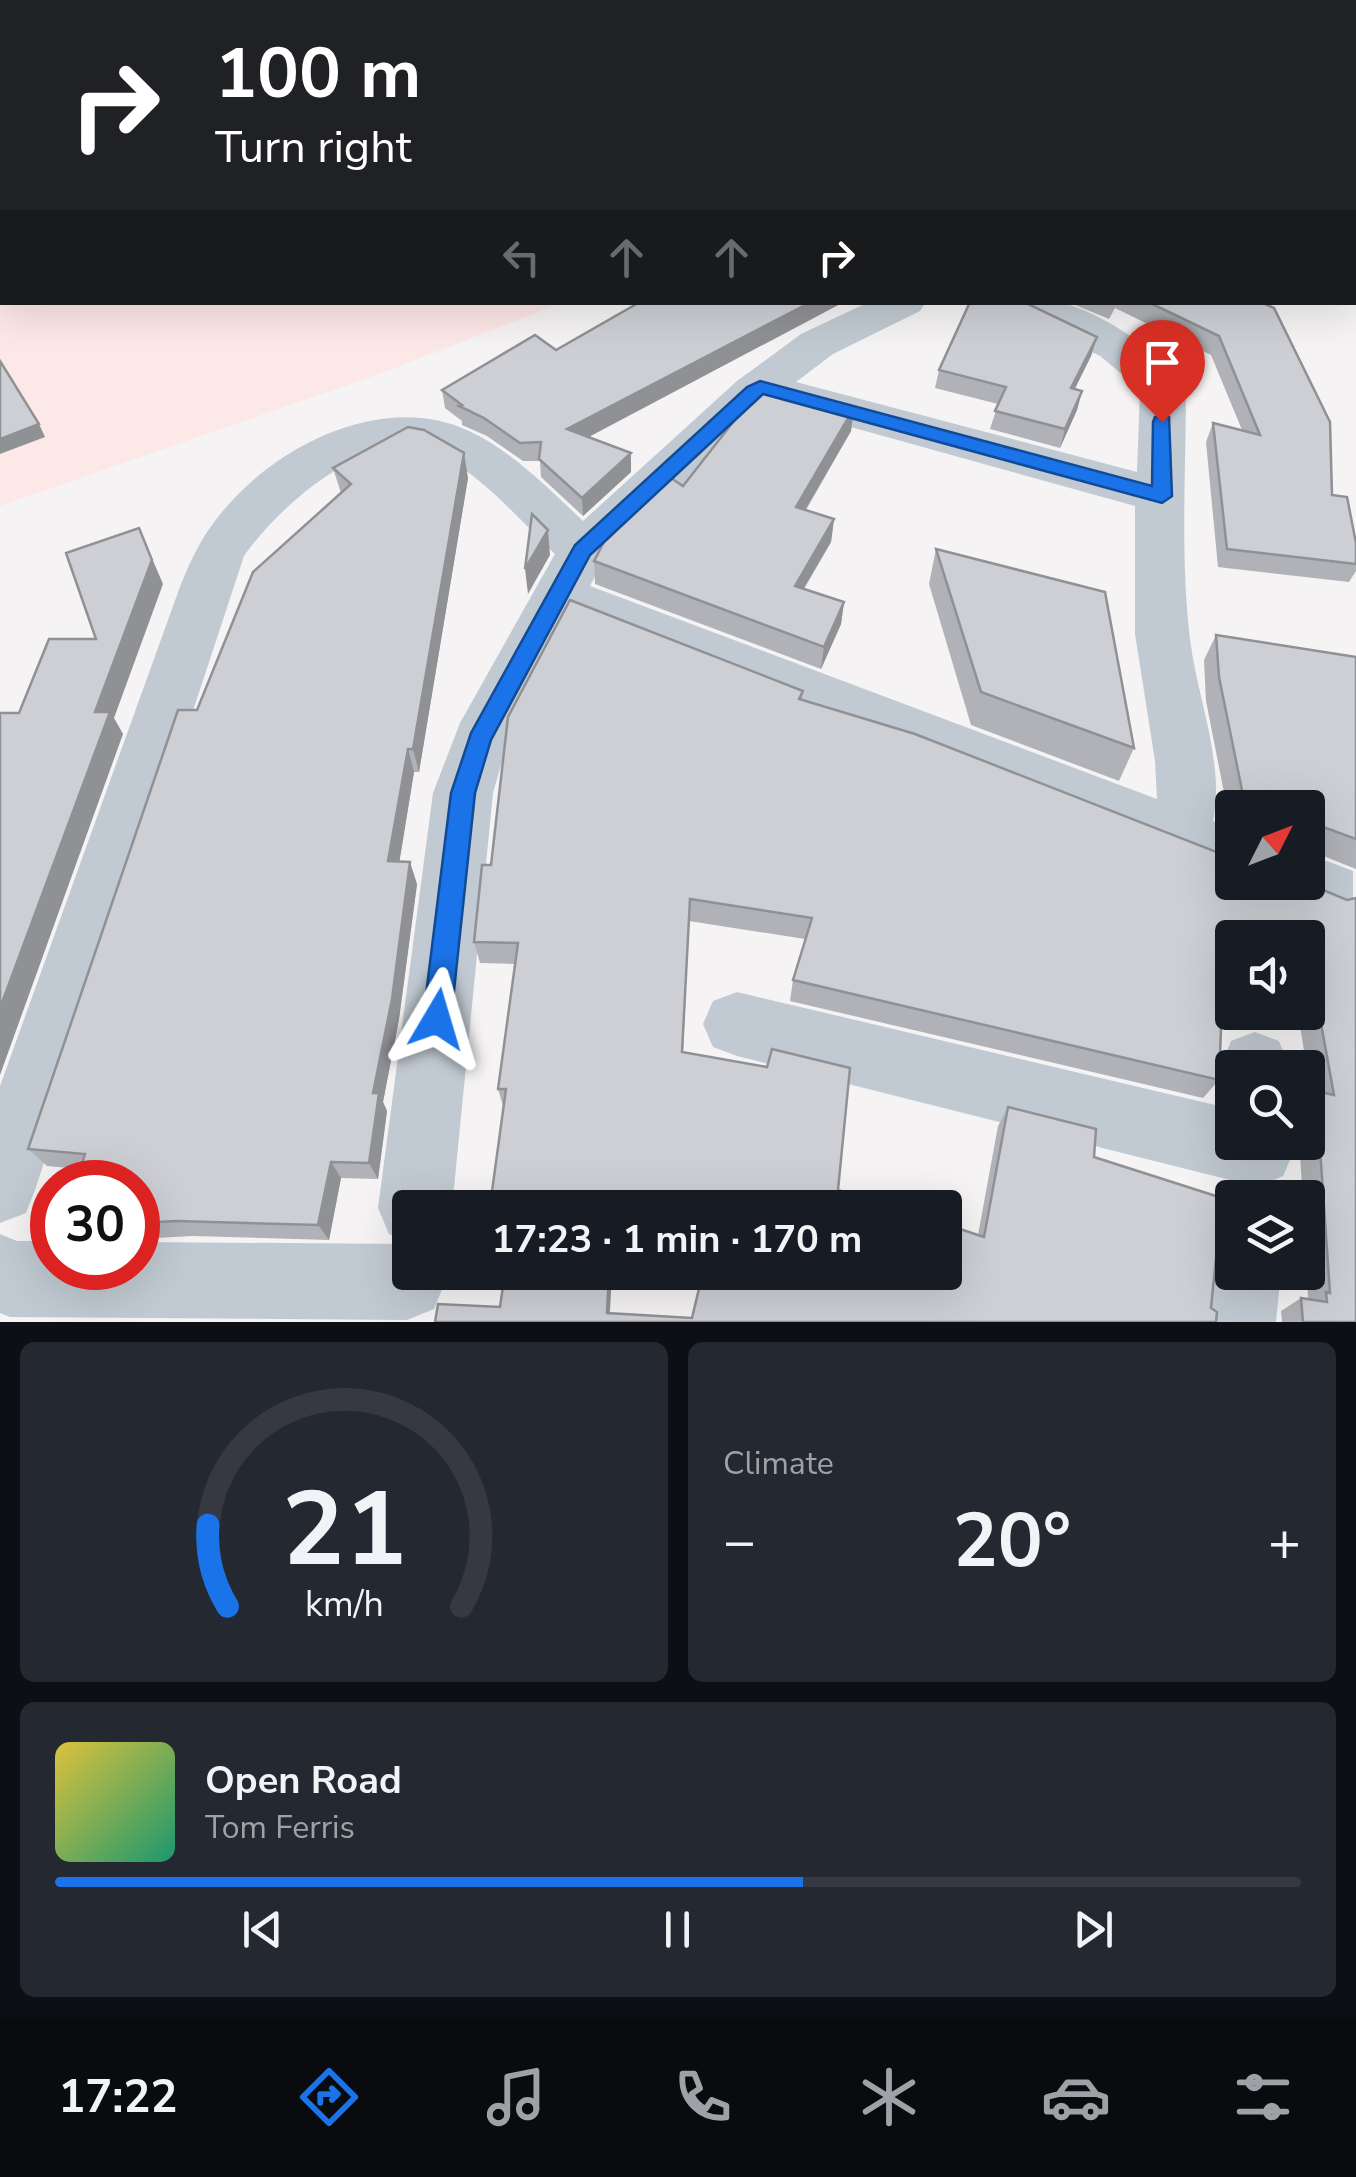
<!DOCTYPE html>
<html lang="en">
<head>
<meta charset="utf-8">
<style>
	body { margin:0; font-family:"Nunito Sans",sans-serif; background:#242831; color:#f1f3f6; height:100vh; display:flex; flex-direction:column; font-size:38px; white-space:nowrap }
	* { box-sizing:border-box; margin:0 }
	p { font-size:32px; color:#9ea1a6 }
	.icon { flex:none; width:55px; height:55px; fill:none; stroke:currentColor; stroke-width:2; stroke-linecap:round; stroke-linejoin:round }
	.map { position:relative; height:1322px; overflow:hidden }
	.details { display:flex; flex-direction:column; gap:20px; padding:20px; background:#0d0f14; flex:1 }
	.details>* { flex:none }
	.banner { position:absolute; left:0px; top:0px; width:1358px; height:305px; box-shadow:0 10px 40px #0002; background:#202124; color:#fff; overflow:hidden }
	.needle { width:65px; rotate:48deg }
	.fabs { position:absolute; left:1215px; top:790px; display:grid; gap:20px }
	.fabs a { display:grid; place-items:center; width:110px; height:110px; border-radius:10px; background:#171b24; box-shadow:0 10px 40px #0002; font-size:50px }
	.speed { position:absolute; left:30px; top:1160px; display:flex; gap:20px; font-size:50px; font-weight:700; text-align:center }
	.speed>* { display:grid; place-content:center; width:130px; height:130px; border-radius:50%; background:#171b24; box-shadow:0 10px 40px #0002; line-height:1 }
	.speed .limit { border:15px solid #d22; background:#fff; color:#111 }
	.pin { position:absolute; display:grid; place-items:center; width:85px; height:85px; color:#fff; margin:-102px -42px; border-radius:50% 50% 50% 0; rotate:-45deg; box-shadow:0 0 10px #0007 }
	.pin .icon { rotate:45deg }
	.me { position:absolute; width:110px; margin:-55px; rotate:7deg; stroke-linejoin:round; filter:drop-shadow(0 0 8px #0008) }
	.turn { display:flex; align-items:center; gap:35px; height:210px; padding:0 50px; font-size:45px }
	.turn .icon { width:130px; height:130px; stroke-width:2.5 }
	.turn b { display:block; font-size:70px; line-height:85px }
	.lanes { display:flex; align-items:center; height:95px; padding:0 50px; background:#0003; justify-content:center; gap:50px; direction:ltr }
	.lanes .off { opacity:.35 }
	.big { font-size:75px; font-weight:700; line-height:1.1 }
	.details .widget { flex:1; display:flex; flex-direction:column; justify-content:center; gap:15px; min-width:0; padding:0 35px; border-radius:15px; background:#242831 }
	.details .dial { align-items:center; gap:0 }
	.dial svg { height:260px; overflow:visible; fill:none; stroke:#363941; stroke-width:7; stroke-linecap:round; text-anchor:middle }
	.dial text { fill:#f1f3f6; stroke:none }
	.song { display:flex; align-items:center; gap:30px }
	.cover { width:120px; height:120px; border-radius:15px; background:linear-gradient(135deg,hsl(50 70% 55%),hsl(160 70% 35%)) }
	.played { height:10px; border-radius:5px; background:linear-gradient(90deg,#1a73e8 60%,#363941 60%) }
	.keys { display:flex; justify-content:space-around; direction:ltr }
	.heat { display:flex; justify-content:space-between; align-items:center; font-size:55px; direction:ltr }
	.details .tiles { flex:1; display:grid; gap:20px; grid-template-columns:1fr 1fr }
	.widget:last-child { grid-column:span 2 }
	.trip { position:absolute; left:392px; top:1190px; width:570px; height:100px; border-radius:10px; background:#171b24; box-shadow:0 10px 40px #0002; font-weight:700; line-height:100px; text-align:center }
	.dock { display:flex; height:160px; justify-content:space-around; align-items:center; background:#090b0e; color:#9ea1a6 }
	.dock .icon { width:70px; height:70px }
	.dock .current { color:#1a73e8 }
	.dock b { font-size:45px; color:#f1f3f6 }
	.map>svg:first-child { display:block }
	.medical { fill:#fce8e6 }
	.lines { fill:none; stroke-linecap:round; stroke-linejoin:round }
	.lane { fill:#c1cad2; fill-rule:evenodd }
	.street { fill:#c1cad2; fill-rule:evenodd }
	.wall { fill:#b0b2b7 }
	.shaded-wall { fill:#909195 }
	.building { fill:#cdcfd5; stroke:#909195; stroke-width:2.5 }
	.route { fill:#1a73e8; stroke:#114b97; stroke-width:2.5 }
</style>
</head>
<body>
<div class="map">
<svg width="1356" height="1322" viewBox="0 0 1356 1322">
	<rect width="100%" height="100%" fill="#f5f3f3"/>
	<path class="medical" d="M0,0H1356V39L1355,2H2V302L561,303L382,373L0,506Z"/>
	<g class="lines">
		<path class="lane" d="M2,283V297L0,298V284Z"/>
		<g class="street">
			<path d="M869,302H926L920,311L833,354L796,382L1137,472L1140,389L1100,356L1008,311L1002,302C1020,302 1039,300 1057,302C1094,307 1166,355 1186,386C1186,471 1180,554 1190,639C1197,698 1225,762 1213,821L1232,828V882L571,621L508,741L493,793L452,1208H410V1243L389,1234L378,1208L433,793L460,723L555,554C518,519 479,470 430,451C367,427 277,508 244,556L36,1187L26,1213L0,1223V1086L181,584C191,560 201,538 218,517C272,447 382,390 469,431C512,451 548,488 583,521L737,381L801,334ZM768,404L1135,506V634L1155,761L1157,799L590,586L602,562Z"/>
			<path d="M1308,854L1353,871V911L1331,919L1286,901L1277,882H1308Z"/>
			<path d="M737,992L1232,1109V1142H1290L1294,1151L1283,1176L1258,1187L737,1056L713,1047L703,1024L713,1001Z"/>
			<path d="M1255,1032L1279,1041L1290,1068H1232V1092L1221,1065L1231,1041Z"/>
			<path d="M0,1234L17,1241H52V1268H138V1242L407,1244L410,1272H441L445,1282L434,1309L407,1320L10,1317L0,1313Z"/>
			<path d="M1232,1239V1272H1281L1276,1322H1198L1205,1272L1216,1245Z"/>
		</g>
	</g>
	<g class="wall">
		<path d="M1183,0H1304L1303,2H1187Z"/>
		<path d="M1068,302H1261L1332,495L1356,543V571L1349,582L1218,567L1206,442L1213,423L1242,430L1211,355L1115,308L1109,319Z"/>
		<path d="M1097,337L1091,356L1074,389L1082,391L1077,410L1060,448L990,429L998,404L935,388L939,370Z"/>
		<path d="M442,390L588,437L631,472L583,516L541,477L540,461H523L487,436L462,425V421L445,408Z"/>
		<path d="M854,408L851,431L806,510L834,519L831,542L804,589L844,602L841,624L821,669L595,584L594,561L683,486Z"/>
		<path d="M333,468L468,478L419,772H414L399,862L417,884L399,1019L383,1102L387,1111L378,1179L341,1178L329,1240L192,1236L138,1239V1182L81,1169L47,1166L28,1149L197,710L341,493Z"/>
		<path d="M936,549L1134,748L1119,781L971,725L929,584Z"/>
		<path d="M1216,635L1356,657V869L1321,855L1308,874V808H1232V825L1230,823L1206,701L1204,660Z"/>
		<path d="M803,691L802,700L1347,900L1356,1322H1282L1281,1311L1301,1298L1308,1299L1307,1272L1308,1198H1303L1299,1142H1308V1100L1311,1096L1298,1012H1308V938H1232V977L1223,975L1219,1080L1203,1098L790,1001L793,980L805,939L689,921L683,1053L838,1190L892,1208H491L503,1106L498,1089L515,964L480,963L474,942L491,865Z"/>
		<path d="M1008,1107L1096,1129L1094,1157L1222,1198L1211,1308L1217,1312L1216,1322H435L438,1304L500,1307L505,1272H612L610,1313L692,1318L703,1272H945V1224L978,1235L998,1126Z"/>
	</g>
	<g class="shaded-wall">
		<path d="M796,0H829V2H786Z"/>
		<path d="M868,0H907V2H859Z"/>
		<path d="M1241,0H1304L1303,2H1240Z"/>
		<path d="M2,173V231H0V174Z"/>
		<path d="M811,302H844L568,448L567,429Z"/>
		<path d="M1097,337L1091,356L1066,407L1071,388Z"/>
		<path d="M1082,391L1077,410L1060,448L1065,429Z"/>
		<path d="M854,408L851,431L794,529L796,507Z"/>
		<path d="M39,424L45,437L0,454V439Z"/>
		<path d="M464,453L468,478L419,772L413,749Z"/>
		<path d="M631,453V472L583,516L582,498Z"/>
		<path d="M834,519L831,542L792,608L795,586Z"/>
		<path d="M139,528L163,584L114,718L123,734L0,1075V1008L95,712Z"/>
		<path d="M548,530L550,555L528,594L525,569Z"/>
		<path d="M844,602L841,624L821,669L824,647Z"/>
		<path d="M408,749L414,772L396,883L388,861Z"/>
		<path d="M410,862L417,884L399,1019L383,1102L387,1111L378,1179L369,1163L373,1093Z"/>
		<path d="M331,1162L341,1178L329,1240L318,1225Z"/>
		<path d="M609,1272H612L609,1322L607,1313Z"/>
	</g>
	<g class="building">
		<path d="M0,0H796L786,2H2V173L0,174Z"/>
		<path d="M827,0H868L859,2H827Z"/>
		<path d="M640,302H811L567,429L631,453L582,498L539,459L541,442L520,443L484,418L459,406L462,405L442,390L535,335L556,350Z"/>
		<path d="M970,302H1024L1097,337L1071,388L1082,391L1065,429L995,411L1006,387L939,370Z"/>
		<path d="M1148,302H1261L1274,308L1330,422L1332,495L1347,497L1356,543V564L1227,549L1213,423L1260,435L1219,336Z"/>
		<path d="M0,361L39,424L0,439Z"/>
		<path d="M771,385L854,408L796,507L834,519L795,586L844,602L824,647L594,561L604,542L671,478L683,486L737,417Z"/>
		<path d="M408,427L424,430L464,453L413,749H408L388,861L410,862L392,999L373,1093H379L369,1163L331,1162L318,1225L177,1221L138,1223V1182H76L85,1154L28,1149L178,710H197L253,572L351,484L333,468Z"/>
		<path d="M532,514L548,530L525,569Z"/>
		<path d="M139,528L152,560L95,712H110L0,1008V713H19L49,639H96L66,553Z"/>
		<path d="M936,549L1105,592L1134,748L981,692Z"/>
		<path d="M570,600L803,691L799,699L915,734L1232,858V882H1304L1347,900L1356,898V1322H1303L1301,1298L1327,1302L1326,1292L1330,1293L1316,1091L1334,1095L1310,963H1308V938H1232V953L1224,952L1219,1080L793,980L812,918L690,899L682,1052L767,1067L772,1049L850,1068L838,1190L892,1208H513L490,1206L506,1089H498L518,943L474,942L482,865H491L508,717Z"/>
		<path d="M1216,635L1356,657V839L1326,828L1321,831V856L1308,857V808H1250V805L1244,800L1219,677Z"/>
		<path d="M1008,1107L1096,1129L1094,1157L1222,1198L1211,1308L1217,1312L1216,1322H435L438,1304L500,1307L505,1272H609L607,1313L692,1318L703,1272H945V1224L984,1237Z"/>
	</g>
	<path class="route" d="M760,381L1152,486L1153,422L1155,417H1169L1172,496L1162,503L763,394L590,555L491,740L475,793L451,1019L447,1028L437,1032L427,1028L423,1019L451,793L471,733L575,545L747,387Z"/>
</svg>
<div class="fabs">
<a><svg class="needle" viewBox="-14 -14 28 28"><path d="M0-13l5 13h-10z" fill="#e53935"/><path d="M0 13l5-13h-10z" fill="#9ea1a6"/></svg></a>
<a><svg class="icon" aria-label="sound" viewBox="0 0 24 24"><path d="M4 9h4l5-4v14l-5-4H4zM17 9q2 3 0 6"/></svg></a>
<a><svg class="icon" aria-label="search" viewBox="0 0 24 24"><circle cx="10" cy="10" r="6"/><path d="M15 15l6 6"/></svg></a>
<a><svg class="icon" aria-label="layers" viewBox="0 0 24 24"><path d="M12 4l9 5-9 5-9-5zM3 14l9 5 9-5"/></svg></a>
</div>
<div class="speed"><div class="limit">30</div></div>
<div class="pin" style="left:1162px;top:422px;background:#d93025"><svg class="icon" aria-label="arrive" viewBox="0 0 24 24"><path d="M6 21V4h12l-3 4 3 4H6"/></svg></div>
<svg class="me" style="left:437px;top:1019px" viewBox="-20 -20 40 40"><path d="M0-17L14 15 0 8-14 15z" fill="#1a73e8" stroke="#fff" stroke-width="4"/></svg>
<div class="trip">17:23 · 1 min · 170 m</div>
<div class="banner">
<div class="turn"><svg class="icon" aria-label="right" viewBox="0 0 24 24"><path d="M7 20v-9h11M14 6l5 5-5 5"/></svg><div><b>100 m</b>Turn right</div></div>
<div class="lanes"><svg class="icon off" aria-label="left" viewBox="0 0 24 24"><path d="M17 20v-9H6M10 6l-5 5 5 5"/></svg><svg class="icon off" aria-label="ahead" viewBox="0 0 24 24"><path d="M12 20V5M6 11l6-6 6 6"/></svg><svg class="icon off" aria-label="ahead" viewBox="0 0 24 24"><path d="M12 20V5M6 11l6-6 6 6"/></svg><svg class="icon" aria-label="right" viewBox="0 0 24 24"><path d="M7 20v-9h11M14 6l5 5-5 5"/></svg></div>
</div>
</div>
<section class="details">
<div class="tiles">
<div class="widget dial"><svg viewBox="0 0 100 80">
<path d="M14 69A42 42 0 1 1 86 69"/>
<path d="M14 69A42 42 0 0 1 8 44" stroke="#1a73e8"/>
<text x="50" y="56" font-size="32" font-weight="700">21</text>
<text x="50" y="72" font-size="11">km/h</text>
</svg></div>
<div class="widget"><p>Climate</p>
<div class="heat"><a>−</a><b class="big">20°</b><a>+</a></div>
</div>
<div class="widget">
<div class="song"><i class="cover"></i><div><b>Open Road</b><p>Tom Ferris</p></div></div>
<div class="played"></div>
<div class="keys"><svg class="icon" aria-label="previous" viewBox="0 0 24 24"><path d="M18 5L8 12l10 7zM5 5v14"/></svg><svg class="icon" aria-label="pause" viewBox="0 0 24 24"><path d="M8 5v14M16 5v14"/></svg><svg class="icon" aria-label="next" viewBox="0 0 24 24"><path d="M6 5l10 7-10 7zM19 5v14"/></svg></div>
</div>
</div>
</section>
<nav class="dock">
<b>17:22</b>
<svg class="icon current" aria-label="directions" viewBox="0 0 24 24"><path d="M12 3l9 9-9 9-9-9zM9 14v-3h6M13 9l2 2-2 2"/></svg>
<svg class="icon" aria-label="music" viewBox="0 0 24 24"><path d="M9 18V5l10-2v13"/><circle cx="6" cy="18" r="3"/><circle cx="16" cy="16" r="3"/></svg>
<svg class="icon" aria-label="phone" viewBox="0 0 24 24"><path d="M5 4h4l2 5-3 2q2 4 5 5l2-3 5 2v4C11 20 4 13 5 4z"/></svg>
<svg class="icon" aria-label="climate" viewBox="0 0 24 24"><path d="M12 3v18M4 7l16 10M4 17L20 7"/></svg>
<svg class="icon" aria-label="car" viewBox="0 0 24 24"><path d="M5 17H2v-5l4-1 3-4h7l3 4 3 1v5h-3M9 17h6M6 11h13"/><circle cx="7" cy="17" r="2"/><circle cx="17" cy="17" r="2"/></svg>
<svg class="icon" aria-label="filters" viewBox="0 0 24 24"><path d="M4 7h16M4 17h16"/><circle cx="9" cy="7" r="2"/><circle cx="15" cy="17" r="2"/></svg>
</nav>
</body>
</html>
